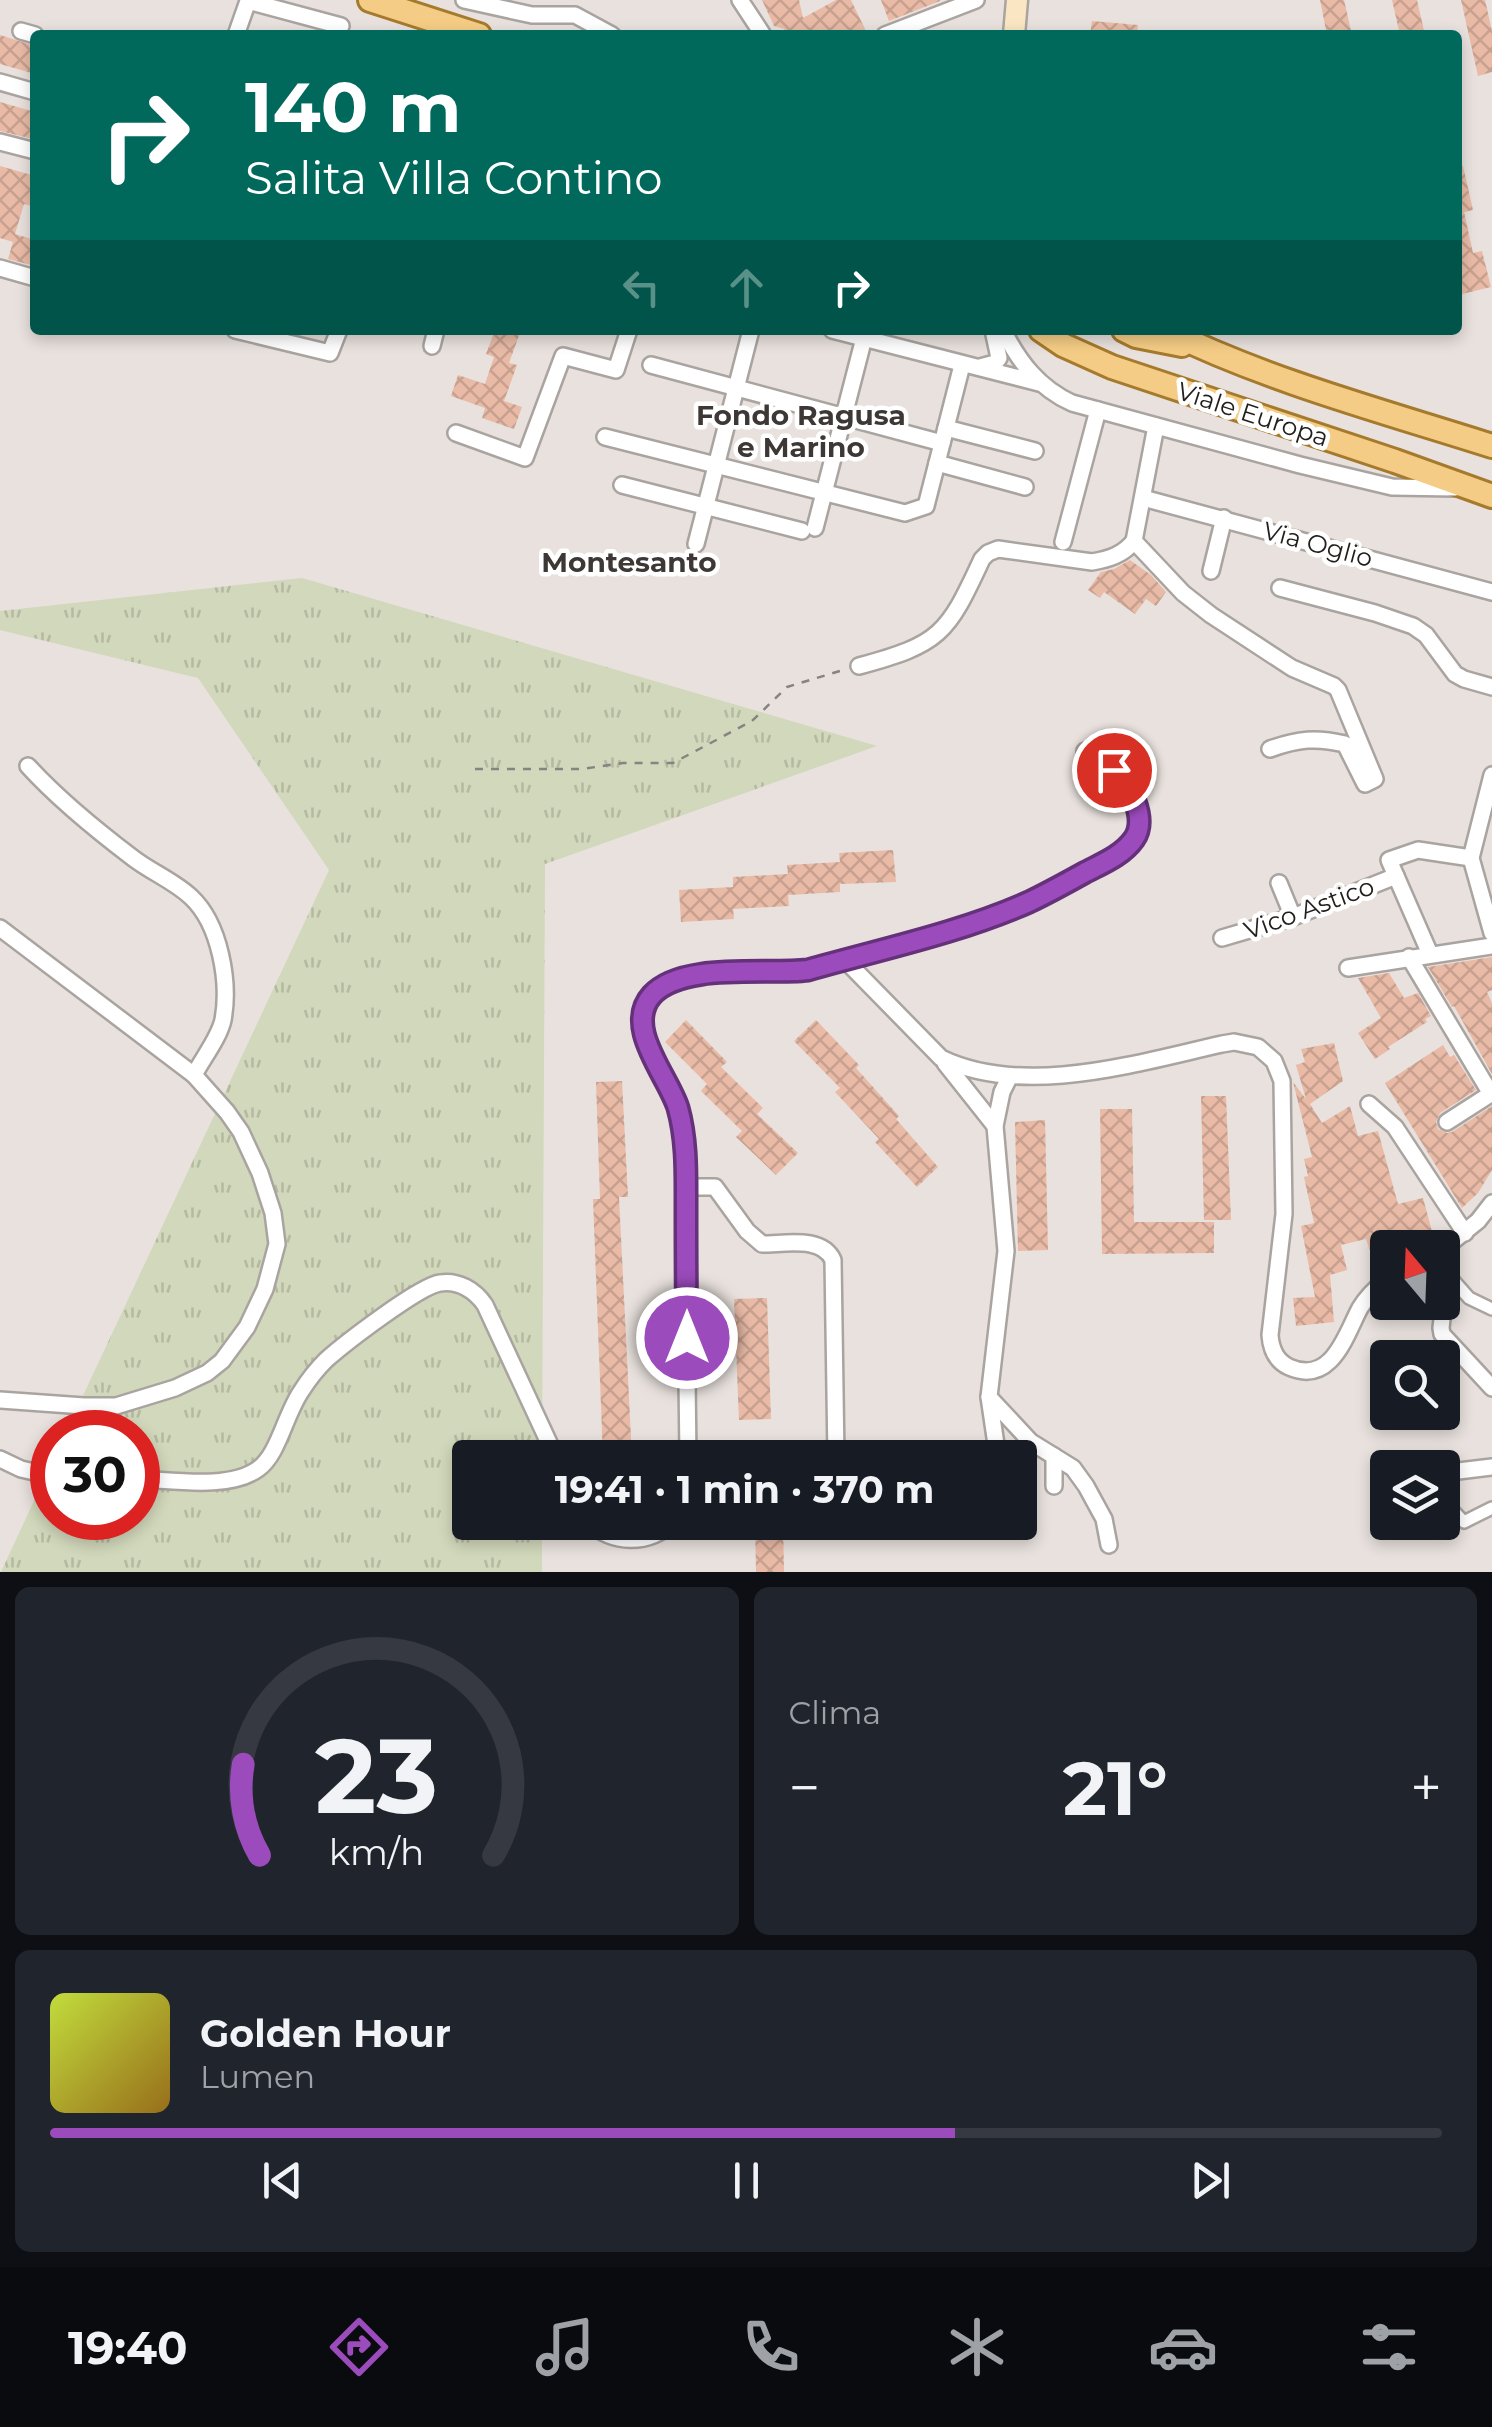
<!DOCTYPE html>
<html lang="it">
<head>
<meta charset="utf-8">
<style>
	body { margin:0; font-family:Montserrat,sans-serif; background:#20242c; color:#f1f3f6; height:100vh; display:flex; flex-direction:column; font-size:38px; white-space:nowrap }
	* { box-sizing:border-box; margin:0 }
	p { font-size:32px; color:#9ea1a6 }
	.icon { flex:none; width:55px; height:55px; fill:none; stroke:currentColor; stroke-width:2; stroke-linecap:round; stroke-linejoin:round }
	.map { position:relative; height:1572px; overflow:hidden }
	.side { display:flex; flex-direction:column; gap:15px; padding:15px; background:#0d0f14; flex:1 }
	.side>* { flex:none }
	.top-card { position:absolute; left:30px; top:30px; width:1432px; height:305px; border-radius:10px; box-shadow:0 5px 15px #0003; background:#00695c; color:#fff; overflow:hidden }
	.needle { width:65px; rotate:341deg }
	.buttons { position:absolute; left:1370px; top:1230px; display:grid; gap:20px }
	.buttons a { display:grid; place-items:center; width:90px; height:90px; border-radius:10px; background:#171b24; box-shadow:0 5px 15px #0003; font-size:50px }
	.speed { position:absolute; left:30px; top:1410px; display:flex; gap:20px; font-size:50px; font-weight:700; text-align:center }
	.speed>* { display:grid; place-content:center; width:130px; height:130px; border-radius:50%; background:#171b24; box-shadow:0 5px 15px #0003; line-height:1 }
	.speed .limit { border:15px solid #d22; background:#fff; color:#111 }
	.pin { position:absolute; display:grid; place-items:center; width:85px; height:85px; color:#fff; margin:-42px; border:5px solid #fff; border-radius:50%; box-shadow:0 2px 10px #0007 }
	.me { position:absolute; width:110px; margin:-55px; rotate:0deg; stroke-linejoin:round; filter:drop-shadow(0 0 8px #0008) }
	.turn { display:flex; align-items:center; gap:35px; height:210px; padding:0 50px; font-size:45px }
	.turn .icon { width:130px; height:130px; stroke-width:2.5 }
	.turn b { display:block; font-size:70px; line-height:85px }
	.lanes { display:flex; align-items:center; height:95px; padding:0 50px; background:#0003; justify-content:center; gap:50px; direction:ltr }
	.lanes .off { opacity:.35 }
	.big { font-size:75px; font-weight:700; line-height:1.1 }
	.side .card { flex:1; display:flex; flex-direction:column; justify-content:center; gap:15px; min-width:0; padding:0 35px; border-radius:15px; background:#20242c }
	.side .dial { align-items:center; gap:0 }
	.dial svg { height:260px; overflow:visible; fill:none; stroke:#363941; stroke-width:7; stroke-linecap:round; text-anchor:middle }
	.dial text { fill:#f1f3f6; stroke:none }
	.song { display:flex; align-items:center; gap:30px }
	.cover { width:120px; height:120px; border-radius:15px; background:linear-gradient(135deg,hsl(70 70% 55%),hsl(40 70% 35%)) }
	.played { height:10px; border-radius:5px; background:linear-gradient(90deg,#9b4bbb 65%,#363941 65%) }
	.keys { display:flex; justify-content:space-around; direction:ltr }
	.heat { display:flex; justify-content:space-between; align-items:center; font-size:55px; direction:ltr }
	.side .tiles { flex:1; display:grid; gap:15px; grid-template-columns:1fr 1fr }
	.card:last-child { grid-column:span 2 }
	.trip { position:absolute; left:452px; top:1440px; width:585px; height:100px; border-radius:10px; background:#171b24; box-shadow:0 5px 15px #0003; font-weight:700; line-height:100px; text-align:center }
	.tabs { display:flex; height:160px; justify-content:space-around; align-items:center; background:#090b0e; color:#9ea1a6 }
	.tabs .icon { width:70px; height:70px }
	.tabs .selected { color:#9b4bbb }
	.tabs b { font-size:45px; color:#f1f3f6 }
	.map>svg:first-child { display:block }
	.grass { fill:url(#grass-tufts) }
	.building { fill:url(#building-cross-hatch) }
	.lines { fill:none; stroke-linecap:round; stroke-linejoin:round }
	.pedestrian-casing { stroke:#aaa4a0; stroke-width:16 }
	.minor-casing { stroke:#aaa4a0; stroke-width:20 }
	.secondary-casing { stroke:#aaa4a0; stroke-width:25 }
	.primary-casing { stroke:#a67a2c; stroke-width:28 }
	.path { stroke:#878380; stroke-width:2.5; stroke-dasharray:8 8; stroke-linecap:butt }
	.pedestrian { stroke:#fff; stroke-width:11 }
	.minor { stroke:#fff; stroke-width:15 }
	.secondary { stroke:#fae6c2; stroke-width:20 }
	.primary { stroke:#f4cc85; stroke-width:22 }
	.route-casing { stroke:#65317a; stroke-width:25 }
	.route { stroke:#9b4bbb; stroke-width:18 }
	.labels { text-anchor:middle; stroke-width:9; stroke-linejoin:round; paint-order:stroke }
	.street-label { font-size:25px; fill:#22201e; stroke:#fff }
	.neighbourhood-label { font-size:28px; font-weight:bold; fill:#3d3835; stroke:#fff }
</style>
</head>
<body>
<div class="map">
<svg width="1492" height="1572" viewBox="0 0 1492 1572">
	<defs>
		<pattern id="grass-tufts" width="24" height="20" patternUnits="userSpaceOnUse" patternTransform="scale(2.5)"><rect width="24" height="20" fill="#d2d8bb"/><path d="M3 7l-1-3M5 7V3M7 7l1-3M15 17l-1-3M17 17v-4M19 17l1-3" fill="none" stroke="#b4b9a0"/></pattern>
		<pattern id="building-cross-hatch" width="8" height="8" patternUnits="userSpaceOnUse" patternTransform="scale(2.5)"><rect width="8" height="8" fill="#e9bba7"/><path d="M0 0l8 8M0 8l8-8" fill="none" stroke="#c8a08f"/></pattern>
	</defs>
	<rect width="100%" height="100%" fill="#e8e1dd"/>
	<path class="grass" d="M302,578L877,746L545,864L542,1457L470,1458V1522L542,1523V1572H1L52,1462V1518H138V1432H66L329,870L198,678L0,630V611Z"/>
	<g class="building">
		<path d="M762,0H799L803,18L836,0H851L866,31L859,35H787L784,29L774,26Z"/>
		<path d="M881,0H940V1L889,21Z"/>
		<path d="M1320,0H1344L1352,35H1327Z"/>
		<path d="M1392,0H1417L1425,35H1400Z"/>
		<path d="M1461,0H1485L1492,31V72L1478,76Z"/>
		<path d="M1092,21L1138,25L1137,35H1090Z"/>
		<path d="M0,35L35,46V74L0,64Z"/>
		<path d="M0,102L35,112L33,139L0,131Z"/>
		<path d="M0,166L35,176V194L32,206L24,204L15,234L35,240V266L8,259L13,242L0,238Z"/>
		<path d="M1458,166H1463L1473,210L1464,212L1473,253L1482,251L1491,287L1458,295Z"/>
		<path d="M495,330H521L509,363L517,365L504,401L522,407L514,429L482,418L485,408L451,396L458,375L485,384L494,357L486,354Z"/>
		<path d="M1130,560L1151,575L1166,592L1156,606L1146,599L1135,614L1104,592L1100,598L1088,590L1101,572L1114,569Z"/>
		<path d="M893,850L896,882L840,884V892L788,895L789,906L733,909L734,919L681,922L679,890L733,887V877L788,874L787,865L840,862L839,853Z"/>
		<path d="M1492,957V990L1487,992L1492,1003V1074L1454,1006L1452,1007L1428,967Z"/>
		<path d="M1389,973L1404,998L1418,993L1431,1016L1425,1019L1427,1022L1388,1047L1390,1049L1375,1059L1358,1033L1381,1018L1358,978Z"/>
		<path d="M686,1020L727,1062L721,1067L763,1108L757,1114L798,1153L776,1175L736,1137L742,1131L701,1091L707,1084L665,1042Z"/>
		<path d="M816,1020L859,1065L856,1068L899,1116L896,1119L938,1167L917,1187L875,1142L879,1139L835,1092L840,1088L794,1041Z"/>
		<path d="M1334,1043L1343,1081L1310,1104L1322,1123L1350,1106L1358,1136L1378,1131L1398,1204L1423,1198L1434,1239L1398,1248H1388V1258L1374,1262L1366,1239L1341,1245L1347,1270L1330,1275L1334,1322L1296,1326L1293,1298L1315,1297L1301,1226L1314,1223L1304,1177L1308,1176L1304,1159L1312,1157L1293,1082L1306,1099L1296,1065L1305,1062L1301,1049Z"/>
		<path d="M1443,1045L1450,1057L1454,1055L1476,1090L1440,1113L1436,1122L1438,1129L1447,1133L1452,1132L1492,1106V1170L1478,1193L1462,1208L1385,1083Z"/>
		<path d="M622,1081L628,1197H619L632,1458H603L593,1199H600L596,1082Z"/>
		<path d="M1201,1096H1226L1231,1220H1204Z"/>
		<path d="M1100,1109H1132L1134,1222H1214V1253L1102,1254Z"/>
		<path d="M1045,1120L1048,1250L1018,1251L1015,1122Z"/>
		<path d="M767,1298L771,1419L739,1420L734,1299Z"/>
		<path d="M755,1522H783L784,1572H756Z"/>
	</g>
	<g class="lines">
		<defs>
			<g id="pedestrian">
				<path d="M1447,1273L1469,1298L1492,1309"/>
				<path d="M1442,1499L1464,1522L1492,1508"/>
			</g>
			<g id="minor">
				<path d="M464,0L532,15H575L612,35"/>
				<path d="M740,0L763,35"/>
				<path d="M21,31L35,35"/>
				<path d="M236,35L248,1L341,26"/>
				<path d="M885,35L976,0"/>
				<path d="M0,82L35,92"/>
				<path d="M0,142L35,151"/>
				<path d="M0,268L35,278"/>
				<path d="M235,330L330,353L339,330"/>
				<path d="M832,330L1039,383"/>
				<path d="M1003,330C1019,362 1039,388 1072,403L1300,465L1392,487L1455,488"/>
				<path d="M432,346L436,330"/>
				<path d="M651,365L942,443"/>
				<path d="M980,367L995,363L999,358L993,330"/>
				<path d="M946,428L1035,451"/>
				<path d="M456,433L525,458L563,356L616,370L629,330"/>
				<path d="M605,437L905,513L926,506L962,365"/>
				<path d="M937,463L1025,487"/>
				<path d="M622,485L802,531"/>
				<path d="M1143,498L1492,592"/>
				<path d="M815,528L864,338"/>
				<path d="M1134,541L1183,593L1211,615L1292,668L1334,686L1338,690L1375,779L1365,784L1345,744C1316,737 1298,739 1270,749"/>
				<path d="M1063,542L1098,410"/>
				<path d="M696,544L751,330"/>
				<path d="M1211,571L1224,518"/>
				<path d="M1280,588L1375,613L1413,626L1426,635L1455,674L1464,679L1492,687"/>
				<path d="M859,666C940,644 947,635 982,559L988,553L998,549L1092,562C1109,559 1123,555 1134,541L1156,426"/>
				<path d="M28,766C59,800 96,830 133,858C151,872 174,881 191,897C220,924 230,982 223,1020C219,1038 203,1058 194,1075"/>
				<path d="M1492,775L1471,858L1492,933"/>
				<path d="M1279,883L1293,917"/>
				<path d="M0,928L194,1075L227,1112L241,1132L260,1173L273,1213L277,1244L265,1289L247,1327L222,1361L207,1373L175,1388L116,1406H84L0,1400"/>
				<path d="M1222,938L1293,917L1396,876"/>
				<path d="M1430,954L1389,860L1418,850L1471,858"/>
				<path d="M1409,957L1491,1094"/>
				<path d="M845,960L941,1058C1024,1098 1137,1063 1222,1044L1234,1042L1258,1047L1274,1061L1282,1081L1284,1214L1270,1335C1271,1349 1276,1361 1289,1367C1332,1386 1346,1334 1360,1308C1367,1296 1377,1287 1388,1278"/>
				<path d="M1348,968L1492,946"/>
				<path d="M945,1063L995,1126"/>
				<path d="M1010,1076L1002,1092L995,1126L1006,1251L989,1397L1031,1442L1073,1468L1086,1486L1104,1519L1109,1545"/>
				<path d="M1369,1104L1395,1127L1465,1233"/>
				<path d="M1447,1122L1492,1093"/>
				<path d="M686,1187H715L747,1231L762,1244C786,1244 822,1236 833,1260L836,1458"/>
				<path d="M1442,1250L1478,1221L1492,1203"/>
				<path d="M1442,1267L1447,1273L1441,1328L1442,1334L1492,1388"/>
				<path d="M989,1397L998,1458"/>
				<path d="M688,1458L684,1139C682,1124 679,1109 673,1095C666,1078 655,1063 649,1046C615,952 757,976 808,970L951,930L1028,902L1115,857L1125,849L1139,830V821L1128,785L1114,770L1085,751"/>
				<path d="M0,1459L21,1469L52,1476"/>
				<path d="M1442,1473L1492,1467"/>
				<path d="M138,1479C172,1480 229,1490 258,1469C279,1454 285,1414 302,1390C309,1379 317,1369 326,1360C344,1344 419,1286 440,1283C458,1280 475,1290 485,1305L556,1458"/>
				<path d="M1054,1486V1456"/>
				<path d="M588,1522C613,1544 648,1546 673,1522"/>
			</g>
			<path id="secondary" d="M1014,35L1017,0"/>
			<g id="primary">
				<path d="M370,0L479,35"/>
				<path d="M1041,330L1063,345L1112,367L1395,461L1492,496"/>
				<path d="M1124,330L1136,336L1182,345"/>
				<path d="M1165,330C1269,381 1382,411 1492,446"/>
			</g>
		</defs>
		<use href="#pedestrian" class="pedestrian-casing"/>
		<use href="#minor" class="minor-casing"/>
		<use href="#secondary" class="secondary-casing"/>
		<use href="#primary" class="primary-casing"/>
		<path class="path" d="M475,769H582L623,763H673L752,721L787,687L843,670"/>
		<use href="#pedestrian" class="pedestrian"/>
		<use href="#minor" class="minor"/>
		<use href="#secondary" class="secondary"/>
		<use href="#primary" class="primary"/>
	</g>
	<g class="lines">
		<defs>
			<path id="route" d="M687,1338C686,1294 686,1251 686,1207C686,1174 687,1140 678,1108C668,1076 623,1027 652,995C682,962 766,975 808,970C882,949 959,933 1029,902C1048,893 1066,883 1084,873C1101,864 1122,856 1134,839C1148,819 1130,784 1114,770"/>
		</defs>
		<use href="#route" class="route-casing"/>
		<use href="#route" class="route"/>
	</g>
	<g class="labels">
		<g class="street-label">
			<text transform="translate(1253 414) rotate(18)" y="9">Viale Europa</text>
			<text transform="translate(1318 544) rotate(15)" y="9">Via Oglio</text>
			<text transform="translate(1309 908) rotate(-20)" y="9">Vico Astico</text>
		</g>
		<g class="neighbourhood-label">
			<text x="801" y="425">Fondo Ragusa<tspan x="801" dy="32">e Marino</tspan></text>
			<text x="629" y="572">Montesanto</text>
		</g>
	</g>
</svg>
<div class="buttons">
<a><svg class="needle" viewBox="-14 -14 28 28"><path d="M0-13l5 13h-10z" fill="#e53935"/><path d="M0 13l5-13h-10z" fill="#9ea1a6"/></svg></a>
<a><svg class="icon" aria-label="search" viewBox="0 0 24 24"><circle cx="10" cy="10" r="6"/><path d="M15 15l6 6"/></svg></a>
<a><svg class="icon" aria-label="layers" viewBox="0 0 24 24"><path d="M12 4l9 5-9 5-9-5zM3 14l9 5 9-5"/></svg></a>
</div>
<div class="speed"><div class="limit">30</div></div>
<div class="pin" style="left:1114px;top:770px;background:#d93025"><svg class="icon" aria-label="arrive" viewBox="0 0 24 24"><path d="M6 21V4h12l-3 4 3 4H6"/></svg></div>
<svg class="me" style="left:687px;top:1338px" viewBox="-20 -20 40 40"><circle r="17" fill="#9b4bbb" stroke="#fff" stroke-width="3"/><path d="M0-11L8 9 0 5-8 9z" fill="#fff"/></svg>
<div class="trip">19:41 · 1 min · 370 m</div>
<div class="top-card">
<div class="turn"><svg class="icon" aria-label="right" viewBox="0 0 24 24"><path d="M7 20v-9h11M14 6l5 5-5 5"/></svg><div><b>140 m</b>Salita Villa Contino</div></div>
<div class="lanes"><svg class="icon off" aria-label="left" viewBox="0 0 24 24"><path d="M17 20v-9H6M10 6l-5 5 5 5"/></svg><svg class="icon off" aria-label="ahead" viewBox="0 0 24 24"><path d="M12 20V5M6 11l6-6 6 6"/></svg><svg class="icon" aria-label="right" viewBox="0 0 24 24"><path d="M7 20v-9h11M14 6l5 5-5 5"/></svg></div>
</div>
</div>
<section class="side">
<div class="tiles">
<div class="card dial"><svg viewBox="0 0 100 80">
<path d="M14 69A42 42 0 1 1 86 69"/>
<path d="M14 69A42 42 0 0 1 9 41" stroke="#9b4bbb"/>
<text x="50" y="56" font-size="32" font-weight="700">23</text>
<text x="50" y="72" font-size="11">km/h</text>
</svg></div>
<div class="card"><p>Clima</p>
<div class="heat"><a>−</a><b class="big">21°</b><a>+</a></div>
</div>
<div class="card">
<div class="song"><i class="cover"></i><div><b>Golden Hour</b><p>Lumen</p></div></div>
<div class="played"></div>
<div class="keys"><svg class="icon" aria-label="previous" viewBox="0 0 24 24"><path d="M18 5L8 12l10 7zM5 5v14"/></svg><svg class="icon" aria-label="pause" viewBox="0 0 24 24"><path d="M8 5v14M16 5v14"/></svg><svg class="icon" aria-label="next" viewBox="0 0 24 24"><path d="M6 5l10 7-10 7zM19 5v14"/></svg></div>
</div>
</div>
</section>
<nav class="tabs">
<b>19:40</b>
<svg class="icon selected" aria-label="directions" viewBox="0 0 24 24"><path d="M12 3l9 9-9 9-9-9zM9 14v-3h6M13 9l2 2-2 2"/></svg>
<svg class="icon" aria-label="music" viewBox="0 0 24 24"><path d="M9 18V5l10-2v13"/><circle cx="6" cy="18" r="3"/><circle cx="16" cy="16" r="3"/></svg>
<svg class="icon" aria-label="phone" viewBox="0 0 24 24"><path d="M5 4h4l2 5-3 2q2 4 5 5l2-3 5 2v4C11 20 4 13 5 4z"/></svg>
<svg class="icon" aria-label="climate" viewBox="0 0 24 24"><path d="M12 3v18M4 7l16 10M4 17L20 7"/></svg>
<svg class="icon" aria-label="car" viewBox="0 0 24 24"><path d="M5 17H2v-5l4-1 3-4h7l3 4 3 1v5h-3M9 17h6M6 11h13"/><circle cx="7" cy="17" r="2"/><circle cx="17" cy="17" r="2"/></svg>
<svg class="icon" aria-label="filters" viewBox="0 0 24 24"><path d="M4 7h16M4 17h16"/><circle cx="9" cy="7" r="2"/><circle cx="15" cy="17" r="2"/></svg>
</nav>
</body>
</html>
